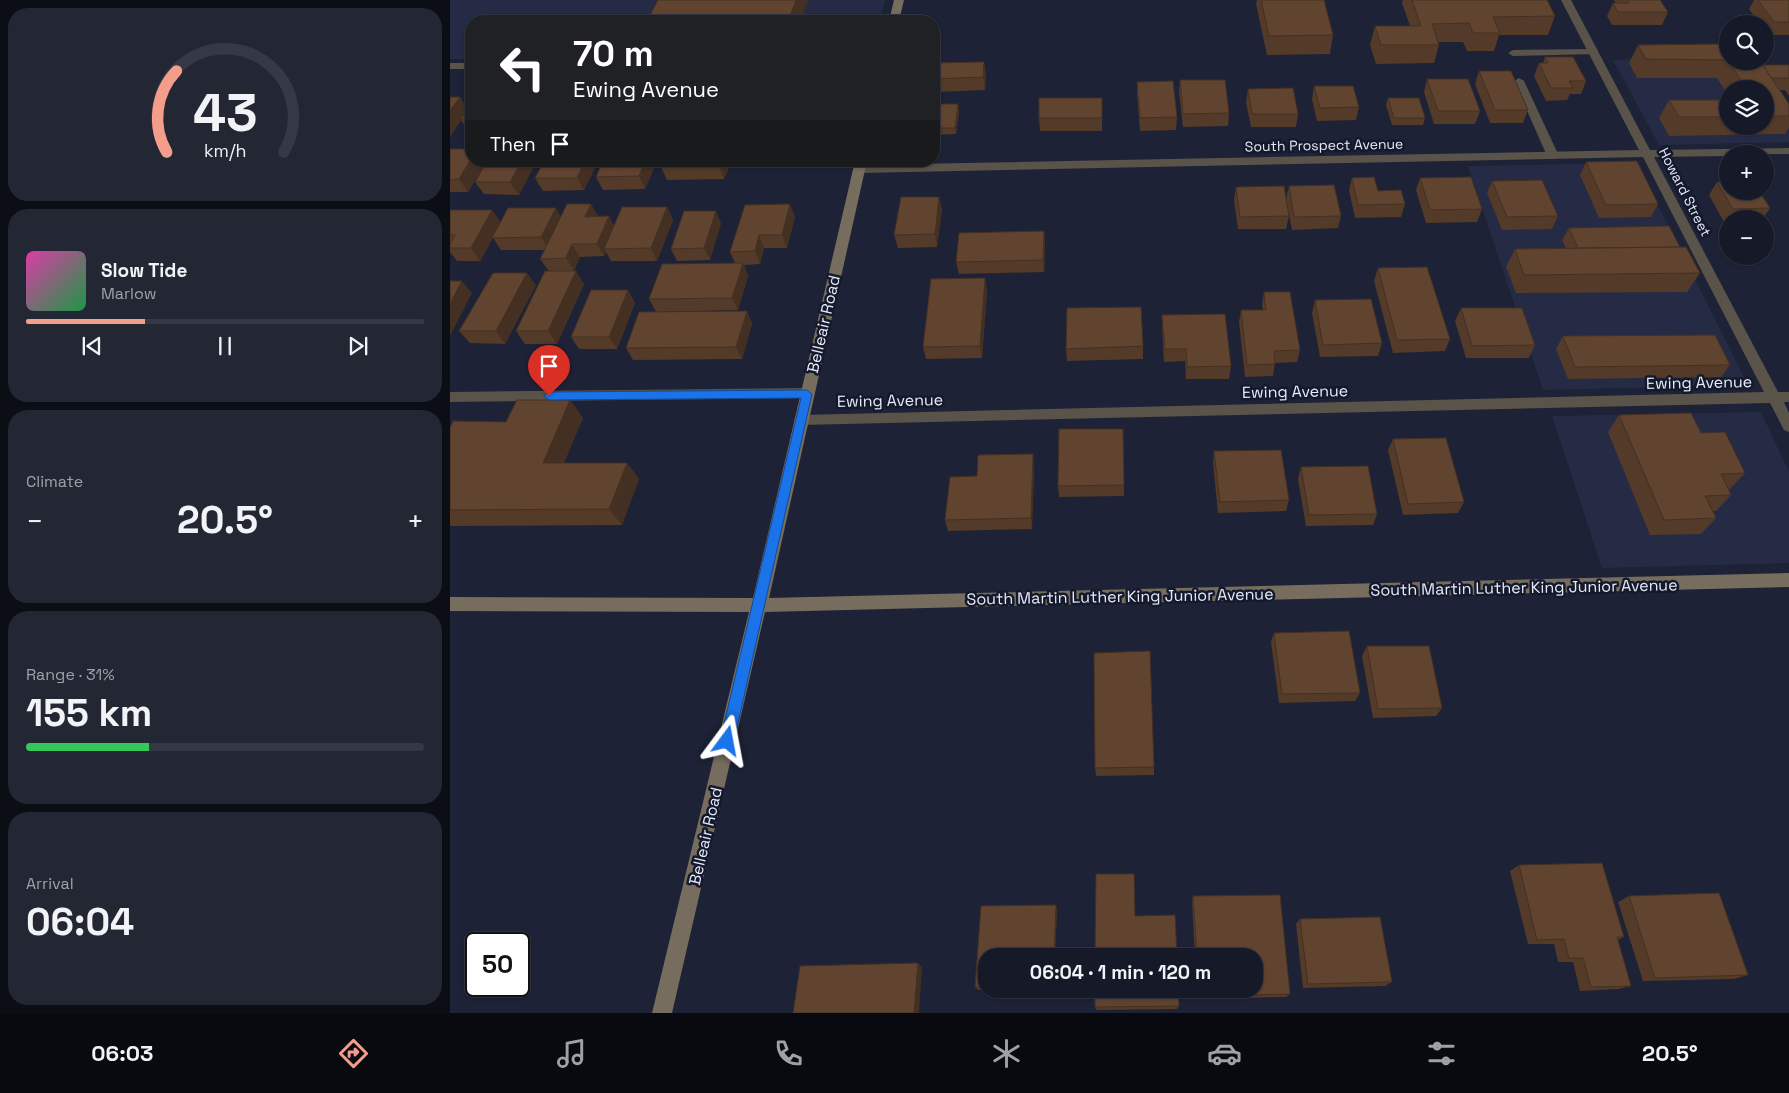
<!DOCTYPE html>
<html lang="en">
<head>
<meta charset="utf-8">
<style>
	body { margin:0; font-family:"Space Grotesk",sans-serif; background:#232734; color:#f1f3f6; height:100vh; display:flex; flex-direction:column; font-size:19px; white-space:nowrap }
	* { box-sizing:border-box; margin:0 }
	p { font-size:16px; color:#9ea1a8 }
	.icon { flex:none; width:28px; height:28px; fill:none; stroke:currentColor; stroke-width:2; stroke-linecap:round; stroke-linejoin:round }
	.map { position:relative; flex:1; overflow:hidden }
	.side { display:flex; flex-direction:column; gap:8px; padding:8px; background:#0c0e16; width:450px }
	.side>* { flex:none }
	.top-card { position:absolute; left:15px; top:15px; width:475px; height:152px; border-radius:20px; box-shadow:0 1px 4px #0004,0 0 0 1px #353845; background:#202124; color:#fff; overflow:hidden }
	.buttons { position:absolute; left:1269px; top:15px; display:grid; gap:10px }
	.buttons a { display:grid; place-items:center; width:55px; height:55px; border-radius:50%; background:#161a28; box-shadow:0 1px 4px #0004,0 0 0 1px #353845; font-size:25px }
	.speed { position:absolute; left:15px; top:932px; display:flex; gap:10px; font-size:25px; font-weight:700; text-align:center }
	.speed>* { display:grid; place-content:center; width:65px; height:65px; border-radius:50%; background:#161a28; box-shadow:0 1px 4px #0004,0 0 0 1px #353845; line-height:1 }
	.speed .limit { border:2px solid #111; border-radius:8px; background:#fff; color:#111 }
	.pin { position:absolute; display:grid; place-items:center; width:42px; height:42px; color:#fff; margin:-51px -21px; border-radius:50% 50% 50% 0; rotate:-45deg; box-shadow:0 0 5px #0007 }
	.pin .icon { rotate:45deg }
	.me { position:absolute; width:55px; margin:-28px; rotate:13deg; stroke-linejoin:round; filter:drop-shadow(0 0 4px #0008) }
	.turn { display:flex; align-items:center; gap:18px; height:105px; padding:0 25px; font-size:22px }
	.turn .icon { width:65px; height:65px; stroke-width:2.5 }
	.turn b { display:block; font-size:35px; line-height:42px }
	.then { display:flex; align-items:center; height:48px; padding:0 25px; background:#0003; gap:10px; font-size:19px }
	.big { font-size:38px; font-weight:800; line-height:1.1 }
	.side .card { flex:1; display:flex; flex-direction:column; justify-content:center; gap:8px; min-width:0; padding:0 18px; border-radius:20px; background:#232734 }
	.side .dial { align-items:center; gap:0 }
	.dial svg { height:130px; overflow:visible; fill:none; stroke:#353845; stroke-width:7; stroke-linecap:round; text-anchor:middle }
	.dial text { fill:#f1f3f6; stroke:none }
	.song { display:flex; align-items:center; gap:15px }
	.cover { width:60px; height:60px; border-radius:8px; background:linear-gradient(135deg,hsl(320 70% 55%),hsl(140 70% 35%)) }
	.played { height:5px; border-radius:2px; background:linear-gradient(90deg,#f49d8b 30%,#353845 30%) }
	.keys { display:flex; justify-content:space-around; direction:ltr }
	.heat { display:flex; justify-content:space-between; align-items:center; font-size:28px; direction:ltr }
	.charge { height:8px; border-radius:4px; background:linear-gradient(90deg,#34c759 31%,#353845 0) }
	.trip { position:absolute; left:528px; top:948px; width:285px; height:50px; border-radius:20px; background:#161a28; box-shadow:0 1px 4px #0004,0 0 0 1px #353845; font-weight:800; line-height:50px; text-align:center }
	.tab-bar { display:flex; height:80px; justify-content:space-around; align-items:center; background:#090a10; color:#9ea1a8 }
	.tab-bar .icon { width:35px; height:35px }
	.tab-bar .current { color:#f49d8b }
	.tab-bar b { font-size:22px; color:#f1f3f6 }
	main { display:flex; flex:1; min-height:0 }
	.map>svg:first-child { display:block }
	.built { fill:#252b45 }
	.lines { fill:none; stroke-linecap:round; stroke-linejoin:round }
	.lane { fill:#595349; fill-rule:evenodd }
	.street { fill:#595349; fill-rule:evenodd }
	.secondary { fill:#776d5e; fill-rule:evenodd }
	.wall { fill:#533a29 }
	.shaded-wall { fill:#443022 }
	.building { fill:#614430; stroke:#443022 }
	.route { fill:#1a73e8; stroke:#114b97 }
	.labels { text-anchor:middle; stroke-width:5; stroke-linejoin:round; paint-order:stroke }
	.far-street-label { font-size:14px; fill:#e6eaf8; stroke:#14192c }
	.street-label { font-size:16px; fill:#e6eaf8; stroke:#14192c }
</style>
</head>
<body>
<main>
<section class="side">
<div class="card dial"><svg viewBox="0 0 100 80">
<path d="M14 69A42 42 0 1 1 86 69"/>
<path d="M14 69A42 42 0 0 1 20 19" stroke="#f49d8b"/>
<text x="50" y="56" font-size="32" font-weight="700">43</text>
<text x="50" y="72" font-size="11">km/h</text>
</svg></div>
<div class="card">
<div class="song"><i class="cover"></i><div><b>Slow Tide</b><p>Marlow</p></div></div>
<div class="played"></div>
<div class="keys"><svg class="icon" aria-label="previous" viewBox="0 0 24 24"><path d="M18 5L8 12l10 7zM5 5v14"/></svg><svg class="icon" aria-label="pause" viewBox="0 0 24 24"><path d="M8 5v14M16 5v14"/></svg><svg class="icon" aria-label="next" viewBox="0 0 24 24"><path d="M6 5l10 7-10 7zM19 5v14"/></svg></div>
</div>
<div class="card"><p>Climate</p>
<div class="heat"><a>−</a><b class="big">20.5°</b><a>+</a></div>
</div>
<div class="card"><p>Range · 31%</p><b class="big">155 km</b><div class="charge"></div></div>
<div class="card"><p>Arrival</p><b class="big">06:04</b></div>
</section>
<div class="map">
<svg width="1339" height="1013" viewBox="0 0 1339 1013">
	<rect width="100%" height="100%" fill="#1d2236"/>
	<g class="built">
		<path d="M0,0H435L430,21H21V59H0Z"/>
		<path d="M1277,52L1278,126H1339V142L1209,145L1163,60Z"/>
		<path d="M1187,163L1298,385L1093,390L1018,166Z"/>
		<path d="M1311,412L1339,472V563L1152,568L1102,416Z"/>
	</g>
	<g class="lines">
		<g class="lane">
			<path d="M1144,49L1148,50V54L1063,56L1058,53L1063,50Z"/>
			<path d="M1069,78L1074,81L1109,156L1107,158L1103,159L1097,156L1064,81Z"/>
		</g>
		<g class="street">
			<path d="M1111,0H1121L1200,150L1339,148V154H1278V156L1204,157L1328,392H1339V402H1334L1339,413V432L1334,430L1320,403L351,425L346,424L344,420L346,416L351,415L1314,392L1193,157L410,173L404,169L410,165L1189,150Z"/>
			<rect x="0" y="63" width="21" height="6"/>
			<path d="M357,388L362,389L364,393L362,397L357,398L0,402V392Z"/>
		</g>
		<g class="secondary">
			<path d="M444,0H454L449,21H439Z"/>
			<path d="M405,161H417L319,598L1339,573V587L315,612L222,1013H202L299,612L0,611V597L303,598Z"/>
		</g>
	</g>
	<g class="wall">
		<path d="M208,0H358L350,21H199L198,19Z"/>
		<path d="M807,0H874L883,35L880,54L817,55L806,4Z"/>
		<path d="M953,0H1097L1105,16L1098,35H1049L1044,51H1017L1013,42H988L989,45L984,63L926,64L920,45L925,26H960L952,3Z"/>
		<path d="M1164,0H1210L1218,12L1212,25H1162L1157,16L1163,3H1166Z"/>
		<path d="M1304,0H1339V35H1316L1315,33V24H1309L1299,9Z"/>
		<path d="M1278,44V61H1310L1313,65H1339V96L1335,90H1330L1339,104V128L1335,134L1219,136L1209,118L1219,100H1278V126H1315V89H1278V95L1267,78H1187L1179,63L1188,45Z"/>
		<path d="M1095,57L1136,81L1131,94H1120L1117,100L1096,101L1084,76L1089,63H1093Z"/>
		<path d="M534,62L536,75L535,90L484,92V63Z"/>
		<path d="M1029,71L1078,110L1073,123H1040L1025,84Z"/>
		<path d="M977,79L1030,111L1025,124H984L974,92Z"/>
		<path d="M730,80L779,113L778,126L733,127L729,93Z"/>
		<path d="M687,82L727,117L726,130L690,131L687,94Z"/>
		<path d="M864,86L909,107L906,120L867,121L862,99Z"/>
		<path d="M798,89L848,114L846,127H801L796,102Z"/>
		<path d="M10,97L17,109L21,103V132H19L11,120L0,137Z"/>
		<path d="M652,98V131H590L589,118Z"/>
		<path d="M938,98L975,118L973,125H942L936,105Z"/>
		<path d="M484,104L509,111L506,134L484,135Z"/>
		<path d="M0,149L21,161L36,162L18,192H0Z"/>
		<path d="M207,161L195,189L153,190L146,177Z"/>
		<path d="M214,161H280L281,163L274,179L217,180L211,167Z"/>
		<path d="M1136,162L1208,204L1201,217L1149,218L1130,175Z"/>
		<path d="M147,163L134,190L93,191L85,178Z"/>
		<path d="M84,166L69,195L34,194L25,182Z"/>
		<path d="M902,178L955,204L951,217L905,218L899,190Z"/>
		<path d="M970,178L1032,209L1027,222L976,223L966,190Z"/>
		<path d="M1042,181L1108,216L1102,229L1052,230L1037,193Z"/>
		<path d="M1267,182L1320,208L1313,219H1278V222H1274L1259,195Z"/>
		<path d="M839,186L891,216L888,228L842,230L836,199Z"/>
		<path d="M786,187L839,216L836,229H788L784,200Z"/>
		<path d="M295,205L345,217L337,248H314L310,264L294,265L298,276L288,310L206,312L199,299L285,263L280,252Z"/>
		<path d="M217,207L223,220L207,261H161L156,252L154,256L130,257L124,271L134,284L107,344H75L66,331L99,271L90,259L95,250H51L43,238L30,261H7L0,252V210H42L50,222L111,216H148L164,225Z"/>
		<path d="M492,209L487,247L448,248L444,235Z"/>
		<path d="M271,223L260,260L227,261L221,249Z"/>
		<path d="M1119,228L1230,247L1250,273L1237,292L1066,293L1056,267L1065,249L1116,248L1112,240Z"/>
		<path d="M594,231L595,244L594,272L509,274L506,262Z"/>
		<path d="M928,268L1000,339L995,351L943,353L924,281Z"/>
		<path d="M535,278L537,291L532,358L476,359L473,347Z"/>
		<path d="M86,285L55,344L20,343L9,331Z"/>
		<path d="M178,290L185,303L167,349H129L121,337Z"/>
		<path d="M814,292L850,350L847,362L825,363L823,376L795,377L789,322L791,310H813L812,305Z"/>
		<path d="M865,300L932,343L928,356L870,357L862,313Z"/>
		<path d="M1011,308L1085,345L1079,358H1016L1005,321Z"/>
		<path d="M297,311L302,323L292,359L183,360L176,348Z"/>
		<path d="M712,315L781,366L779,379H736L735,361L714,362L712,327Z"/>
		<path d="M1113,336L1280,365L1271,377L1118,379L1106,349Z"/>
		<path d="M693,346V359L617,361L616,349Z"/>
		<path d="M120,400L133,418L113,463H177L189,479L172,525L0,526V428L56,422Z"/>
		<path d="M1169,415L1251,433L1295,473L1280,489H1278L1281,495L1266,511H1263L1266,518L1251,534L1200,535L1158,432Z"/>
		<path d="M673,429L674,496L609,497L608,486Z"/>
		<path d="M943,439L1014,502L1008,513L953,515L938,450Z"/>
		<path d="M764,451L839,500L836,511L768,513L763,463Z"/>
		<path d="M583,454L584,466L582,529L498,531L495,520L527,476Z"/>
		<path d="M851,467L927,514L923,525L856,526L848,479Z"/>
		<path d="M824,633L910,693L905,701L829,703L821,642Z"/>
		<path d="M917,646L992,708L986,716L923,718L912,656Z"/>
		<path d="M704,767V775L646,776L645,768Z"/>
		<path d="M1069,865L1174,937L1168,940L1181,986L1169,989L1130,991L1123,962H1108L1104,944H1078L1060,871Z"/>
		<path d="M830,895L840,994L836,997L747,999V989H804V956H745L742,902L743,896Z"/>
		<path d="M1179,896L1298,975L1284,979L1193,981L1168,902Z"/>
		<path d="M606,905L607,911L605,956H536V989H604V990H528L525,987L531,906Z"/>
		<path d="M850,919L942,982L935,986L853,988L846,924Z"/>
		<path d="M729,1006L727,1009L646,1010L645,1007Z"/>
	</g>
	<g class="shaded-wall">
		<path d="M346,0H358L350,21H339V19Z"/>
		<path d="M534,62L536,75L535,90L533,77Z"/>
		<path d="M10,97L18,110L11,119V120L0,137V111Z"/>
		<path d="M508,104L509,111L506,134L505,128Z"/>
		<path d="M21,159V161L36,162L18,192L9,179Z"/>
		<path d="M72,161H81L84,166L69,195L60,182Z"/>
		<path d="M135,161H146L147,163L134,190L127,178Z"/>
		<path d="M195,161H207L195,189L189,176Z"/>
		<path d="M271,161H280L281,163L274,179L269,166Z"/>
		<path d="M489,197L492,209L487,247L485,234Z"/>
		<path d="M141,204L148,216L135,217Z"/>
		<path d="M340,204L345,217L337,248L332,235Z"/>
		<path d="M217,207L223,220L207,261L201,248Z"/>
		<path d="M106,208L113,220L99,250L91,237Z"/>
		<path d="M42,210L51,223L30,261L21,248Z"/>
		<path d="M266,211L271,223L260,260L254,248Z"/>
		<path d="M159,216L166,229L154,249L156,252L154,256L147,244Z"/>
		<path d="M594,231L595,244L594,272L593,260Z"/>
		<path d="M309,235L314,248L310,264L305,251Z"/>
		<path d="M122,244L130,257L124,271L116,258Z"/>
		<path d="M293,263L298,276L288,310L282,298Z"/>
		<path d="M126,271L134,284L107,344L98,331Z"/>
		<path d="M77,273L86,285L55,344L46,331Z"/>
		<path d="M535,278L537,291L532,358L530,346Z"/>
		<path d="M12,281L22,293L0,336V304Z"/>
		<path d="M178,290L185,303L167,349L159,337Z"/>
		<path d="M297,311L302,323L292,359L286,347Z"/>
		<path d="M120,400L133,418L107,480L93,463Z"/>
		<path d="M583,454L584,466L582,529L581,518Z"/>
		<path d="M177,463L189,479L172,525L159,509Z"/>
		<path d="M606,905L607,911L605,956H604Z"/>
		<path d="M468,963L472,967L469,1013H464Z"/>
	</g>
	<g class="building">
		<path d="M208,0H346L339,19H198Z"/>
		<path d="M811,0H874L883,35L819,36Z"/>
		<path d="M962,0H1097L1105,16L1043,17L1050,33H1023L1019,23L982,24L989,45H931L925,26H971Z"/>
		<path d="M1177,0H1210L1218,12H1168L1163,3H1179Z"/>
		<path d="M1308,0H1339V22H1324Z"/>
		<path d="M1278,44V60L1196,59L1188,45Z"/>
		<path d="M1095,57H1123L1136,81H1119L1123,88H1101L1089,63H1098Z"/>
		<path d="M1279,61H1310L1339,104V116H1315V89H1296Z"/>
		<path d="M534,62L533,77L484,79V63Z"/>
		<path d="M1313,65H1339V78H1321Z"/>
		<path d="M1029,71H1061L1078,110H1045Z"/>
		<path d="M977,79H1018L1030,111H988Z"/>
		<path d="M730,80H775L779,113L733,114Z"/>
		<path d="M723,81L727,117L690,118L687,82Z"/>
		<path d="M864,86H903L909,107L870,108Z"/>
		<path d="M843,88L848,114H802L798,89Z"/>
		<path d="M0,97H10L0,111Z"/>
		<rect x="589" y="98" width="63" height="20"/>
		<path d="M938,98H969L975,118H944Z"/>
		<path d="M1219,100H1278V117H1229Z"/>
		<path d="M21,103V119H11Z"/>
		<path d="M484,104H508L505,128H484Z"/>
		<path d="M0,149H21V159L9,179L0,180Z"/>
		<path d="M37,161H72L60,182H25Z"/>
		<path d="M94,161H135L127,178H85Z"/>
		<path d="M153,161H195L189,176L146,177Z"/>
		<path d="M214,161H271L269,166L211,167Z"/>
		<path d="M1187,161L1208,204L1156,205L1136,162Z"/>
		<path d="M924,177L928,191L951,190L955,204L908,205L902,178Z"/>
		<path d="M1021,177L1032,209L980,210L970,178Z"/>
		<path d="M1092,180L1108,216L1057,217L1042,181Z"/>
		<path d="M1267,182H1278V191H1309L1320,208L1283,209Z"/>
		<path d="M884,185L891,216L844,217L839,186Z"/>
		<path d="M834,186L839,216L790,217L786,187Z"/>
		<path d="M451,197H489L485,234L444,235Z"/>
		<path d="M117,204H141L135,217L159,216L147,244H122L116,258L90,259Z"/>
		<path d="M340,204L332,235H309L305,251L280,252L295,205Z"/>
		<path d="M172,207H217L201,248L154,249Z"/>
		<path d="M58,208H106L91,237L42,238Z"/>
		<path d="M0,210H42L21,248H0V244L5,235H0Z"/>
		<path d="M234,211H266L254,248L221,249Z"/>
		<path d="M1219,226L1230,247L1128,248L1119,228Z"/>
		<path d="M594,231L593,260L506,262L509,233Z"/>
		<path d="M1236,247L1250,273L1074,275L1065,249Z"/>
		<path d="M293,263L282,298L199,299L212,264Z"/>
		<path d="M977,267L1000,339L947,340L928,268Z"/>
		<path d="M95,271H126L98,331H66Z"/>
		<path d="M43,273H77L46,331H9Z"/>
		<path d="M535,278L530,346L473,347L481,279Z"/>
		<path d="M0,281H12L0,304Z"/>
		<path d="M141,290H178L159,337H121Z"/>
		<path d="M814,292H840L850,350L824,351L825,364L797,365L791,310H816Z"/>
		<path d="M921,299L932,343L873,345L865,300Z"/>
		<path d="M691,307L693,346L616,349L617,308Z"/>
		<path d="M1011,308H1072L1085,345L1022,346Z"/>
		<path d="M297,311L286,347L176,348L189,312Z"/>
		<path d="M775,314L781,366L737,367L736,349H715L712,315Z"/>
		<path d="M1265,335L1280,365L1125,367L1113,336Z"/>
		<path d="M67,400H120L93,463H177L159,509L0,510V428L3,421L56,422Z"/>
		<path d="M1241,413L1251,433L1275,432L1295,473L1271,474L1281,495L1255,496L1266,518L1214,520L1169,415Z"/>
		<path d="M609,429H673L674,485L608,486Z"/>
		<path d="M996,438L1014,502L958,504L943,439Z"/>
		<path d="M831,450L839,500L770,502L764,451Z"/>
		<path d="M583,454L581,518L495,520L500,477L527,476L528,455Z"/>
		<path d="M918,466L927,514L859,515L851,467Z"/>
		<path d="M899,631L910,693L832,694L824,633Z"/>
		<path d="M917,646H979L992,708L928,709Z"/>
		<path d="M700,651L704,767L645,768L644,653Z"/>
		<path d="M1152,863L1174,937H1167L1181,986L1141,987L1133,958H1119L1114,939L1087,940L1069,865Z"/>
		<path d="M646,874H684L685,916L725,915L727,956H645Z"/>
		<path d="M1269,893L1298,975L1205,978L1179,896Z"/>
		<path d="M830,895L840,994L749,996V989H804V956H747L743,896Z"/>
		<path d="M606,905L604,956H536V987H525L531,906Z"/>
		<path d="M930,917L942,982L858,984L850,919Z"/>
		<path d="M468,963L464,1013H343L350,966Z"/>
		<path d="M645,989H728L729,1006L645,1007Z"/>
	</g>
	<path class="route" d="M357,390L362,394L284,741L282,745L277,747L272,745L270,741L351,398L99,400L94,396L99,392Z"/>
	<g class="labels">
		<g class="far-street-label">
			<text transform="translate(874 145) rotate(-1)" y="5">South Prospect Avenue</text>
			<text transform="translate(1235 192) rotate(63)" y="5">Howard Street</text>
		</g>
		<g class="street-label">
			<text transform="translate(373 324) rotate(-77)" y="6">Belleair Road</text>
			<text transform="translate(1249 382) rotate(-1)" y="6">Ewing Avenue</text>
			<text transform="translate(845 391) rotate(-1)" y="6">Ewing Avenue</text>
			<text transform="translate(440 400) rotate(-1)" y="6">Ewing Avenue</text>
			<text transform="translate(1074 587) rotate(-1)" y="6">South Martin Luther King Junior Avenue</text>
			<text transform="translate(670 596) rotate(-1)" y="6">South Martin Luther King Junior Avenue</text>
			<text transform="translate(255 836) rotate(-77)" y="6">Belleair Road</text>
		</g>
	</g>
</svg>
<div class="buttons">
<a><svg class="icon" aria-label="search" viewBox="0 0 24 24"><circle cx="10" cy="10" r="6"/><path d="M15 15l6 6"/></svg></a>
<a><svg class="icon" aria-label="layers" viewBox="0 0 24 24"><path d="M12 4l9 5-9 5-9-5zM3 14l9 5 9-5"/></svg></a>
<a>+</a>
<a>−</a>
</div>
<div class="speed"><div class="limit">50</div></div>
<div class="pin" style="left:99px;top:396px;background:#d93025"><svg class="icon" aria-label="arrive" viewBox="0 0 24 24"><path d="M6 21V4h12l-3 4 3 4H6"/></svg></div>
<svg class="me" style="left:277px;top:741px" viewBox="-20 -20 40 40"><path d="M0-17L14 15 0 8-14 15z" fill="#1a73e8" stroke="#fff" stroke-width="4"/></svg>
<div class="trip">06:04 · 1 min · 120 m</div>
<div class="top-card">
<div class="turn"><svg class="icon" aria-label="left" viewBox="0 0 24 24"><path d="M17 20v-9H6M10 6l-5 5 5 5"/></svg><div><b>70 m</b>Ewing Avenue</div></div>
<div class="then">Then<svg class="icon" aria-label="arrive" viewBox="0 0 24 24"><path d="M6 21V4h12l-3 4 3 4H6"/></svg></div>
</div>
</div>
</main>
<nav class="tab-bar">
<b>06:03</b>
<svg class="icon current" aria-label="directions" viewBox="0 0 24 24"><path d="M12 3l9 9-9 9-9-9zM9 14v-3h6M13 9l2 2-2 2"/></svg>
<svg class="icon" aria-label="music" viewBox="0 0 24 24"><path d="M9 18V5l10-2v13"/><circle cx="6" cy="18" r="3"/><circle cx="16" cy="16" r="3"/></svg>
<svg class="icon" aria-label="phone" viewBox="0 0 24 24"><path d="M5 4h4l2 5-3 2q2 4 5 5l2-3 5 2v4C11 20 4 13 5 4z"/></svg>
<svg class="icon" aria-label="climate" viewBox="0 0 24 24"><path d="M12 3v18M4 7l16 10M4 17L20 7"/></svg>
<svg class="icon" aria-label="car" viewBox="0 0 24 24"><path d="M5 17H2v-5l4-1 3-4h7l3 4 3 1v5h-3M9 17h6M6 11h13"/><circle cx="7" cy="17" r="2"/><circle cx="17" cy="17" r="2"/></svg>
<svg class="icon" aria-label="filters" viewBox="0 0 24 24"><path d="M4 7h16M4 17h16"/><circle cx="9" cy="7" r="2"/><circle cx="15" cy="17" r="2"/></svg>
<b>20.5°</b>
</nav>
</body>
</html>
